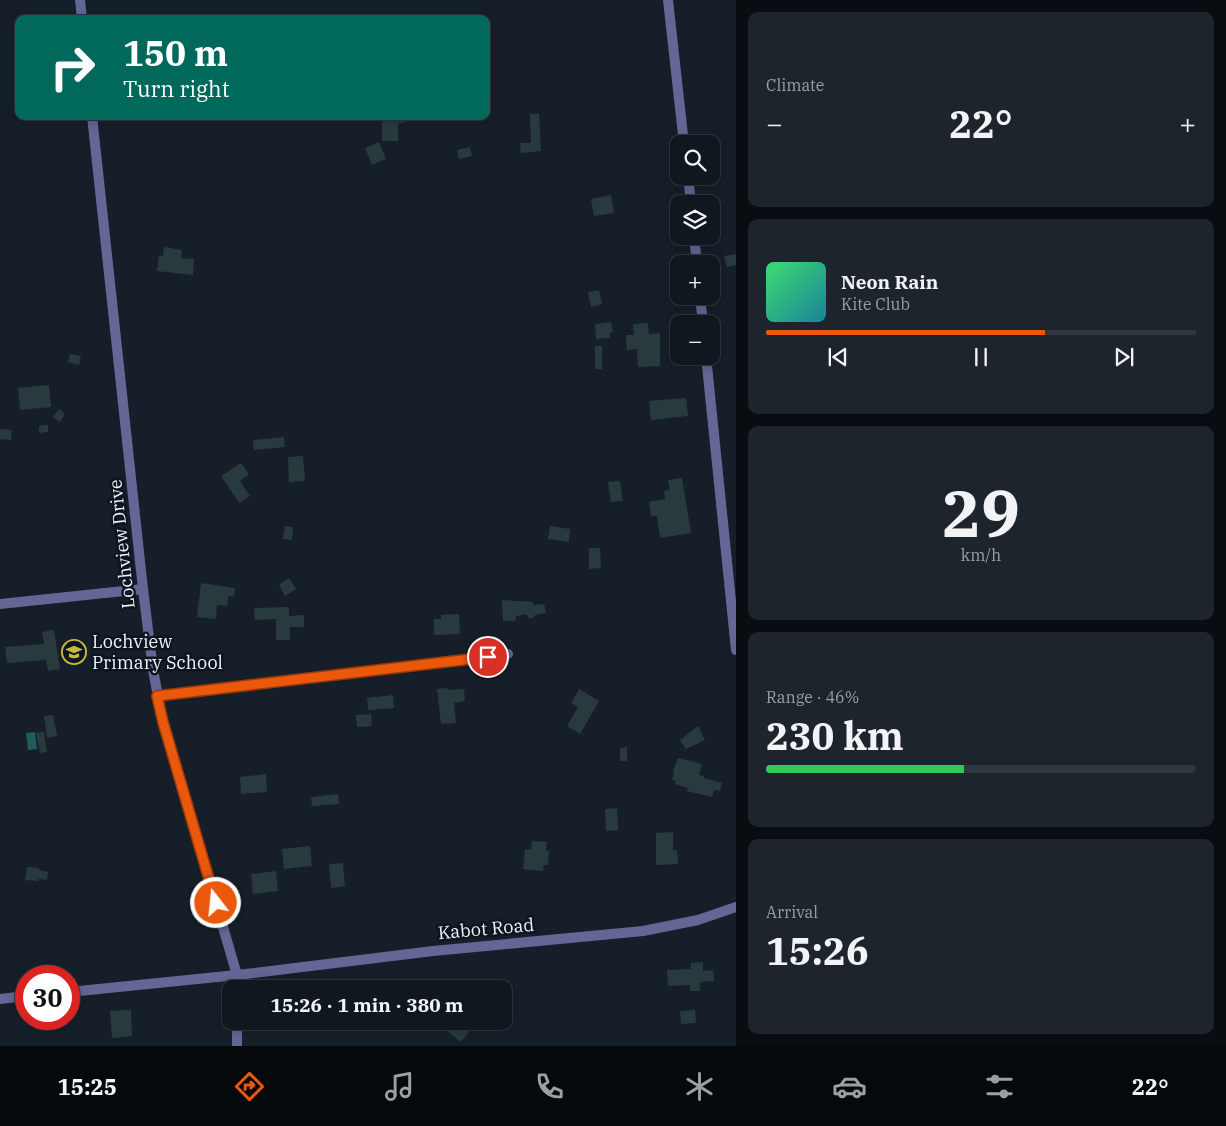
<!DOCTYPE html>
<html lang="en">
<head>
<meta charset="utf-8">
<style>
	body { margin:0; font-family:"IBM Plex Serif",serif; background:#1e242c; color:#f1f3f6; height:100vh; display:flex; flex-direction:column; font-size:19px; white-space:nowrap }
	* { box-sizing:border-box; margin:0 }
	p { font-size:16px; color:#9c9fa4 }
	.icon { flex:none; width:28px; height:28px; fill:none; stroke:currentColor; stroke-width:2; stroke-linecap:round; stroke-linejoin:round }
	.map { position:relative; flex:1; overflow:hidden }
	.sheet { display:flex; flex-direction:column; gap:12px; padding:12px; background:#090d11; width:490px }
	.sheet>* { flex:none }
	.hud { position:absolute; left:15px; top:15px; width:475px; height:105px; border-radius:10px; box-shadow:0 2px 12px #0003,0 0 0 1px #30363d; background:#00695c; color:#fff; overflow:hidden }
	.buttons { position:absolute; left:670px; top:135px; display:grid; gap:10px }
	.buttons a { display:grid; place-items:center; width:50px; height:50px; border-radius:10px; background:#10171f; box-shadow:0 2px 12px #0003,0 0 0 1px #30363d; font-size:25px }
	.speed { position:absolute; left:15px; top:965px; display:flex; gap:10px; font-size:25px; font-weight:700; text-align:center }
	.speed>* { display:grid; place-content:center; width:65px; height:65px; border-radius:50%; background:#10171f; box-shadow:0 2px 12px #0003,0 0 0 1px #30363d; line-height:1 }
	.speed .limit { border:8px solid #d22; background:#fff; color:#111 }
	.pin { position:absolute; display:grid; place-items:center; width:42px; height:42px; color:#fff; margin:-21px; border:2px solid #fff; border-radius:50%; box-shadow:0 1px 5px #0007 }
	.me { position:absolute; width:55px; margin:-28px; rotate:344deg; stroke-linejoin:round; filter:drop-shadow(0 0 4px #0008) }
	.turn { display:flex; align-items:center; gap:18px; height:105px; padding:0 25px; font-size:22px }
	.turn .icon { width:65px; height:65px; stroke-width:2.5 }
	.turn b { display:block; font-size:35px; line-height:42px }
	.big { font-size:38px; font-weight:800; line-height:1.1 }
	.sheet .card { flex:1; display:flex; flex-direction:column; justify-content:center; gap:8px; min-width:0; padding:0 18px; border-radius:10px; background:#1e242c }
	.sheet .dial { align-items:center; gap:0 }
	.dial b { font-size:65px; line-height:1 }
	.song { display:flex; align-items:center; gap:15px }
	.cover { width:60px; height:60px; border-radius:8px; background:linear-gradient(135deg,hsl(140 70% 55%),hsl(190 70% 35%)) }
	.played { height:5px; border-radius:2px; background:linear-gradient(90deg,#ea580c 65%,#30363d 65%) }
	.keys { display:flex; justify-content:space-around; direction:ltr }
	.heat { display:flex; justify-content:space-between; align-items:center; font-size:28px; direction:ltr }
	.charge { height:8px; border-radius:4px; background:linear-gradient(90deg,#34c759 46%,#30363d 0) }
	.trip { position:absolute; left:222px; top:980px; width:290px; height:50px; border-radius:10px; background:#10171f; box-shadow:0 2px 12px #0003,0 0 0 1px #30363d; font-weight:800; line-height:50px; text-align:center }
	.tab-bar { display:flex; height:80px; justify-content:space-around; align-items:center; background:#06090c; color:#9c9fa4 }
	.tab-bar .icon { width:35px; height:35px }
	.tab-bar .active { color:#ea580c }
	.tab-bar b { font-size:22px; color:#f1f3f6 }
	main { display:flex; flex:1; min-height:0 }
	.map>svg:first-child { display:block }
	.water { fill:#1f5c5a }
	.building { fill:#293a3f }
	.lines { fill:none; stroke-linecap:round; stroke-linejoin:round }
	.minor { stroke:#646695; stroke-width:10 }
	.route-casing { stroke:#983908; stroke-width:12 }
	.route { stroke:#ea580c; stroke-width:9 }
	.labels { text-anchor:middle; stroke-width:5; stroke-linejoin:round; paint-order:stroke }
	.street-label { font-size:18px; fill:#edf4fb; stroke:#0d1620 }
	.poi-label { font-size:18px; fill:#edf4fb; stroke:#0d1620; text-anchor:start }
</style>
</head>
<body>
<main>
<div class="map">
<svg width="736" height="1046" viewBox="0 0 736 1046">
	<rect width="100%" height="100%" fill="#161f29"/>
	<path class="water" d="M35,732L37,749L28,750L26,733Z"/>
	<g class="building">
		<path d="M530,114H539L541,151L521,153L520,143H531Z"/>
		<path d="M382,116H417V119L398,124V141H382Z"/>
		<path d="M379,142L386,159L372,165L365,148Z"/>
		<path d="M470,147L472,156L459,159L457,150Z"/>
		<path d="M611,195L614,213L594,216L591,199Z"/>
		<path d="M164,247L182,250L181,258L194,259L193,275L157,271L159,255L163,256Z"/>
		<path d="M736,254V265L727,267L724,256Z"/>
		<path d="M599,290L602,304L591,307L588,292Z"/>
		<path d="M611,322L613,332L610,333V338L596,339L595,324Z"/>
		<path d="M648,323L649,334L660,333V366L638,367L637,349L627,350L626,335H634L633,324Z"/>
		<rect x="595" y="346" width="7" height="23"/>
		<path d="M70,354L81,356L79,365L68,362Z"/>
		<path d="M49,385L51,407L20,410L18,388Z"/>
		<path d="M686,398L688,416L651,420L649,401Z"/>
		<path d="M59,409L65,414L60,422L53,417Z"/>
		<path d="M48,425V432L39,433V426Z"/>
		<path d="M0,429L12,430L11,440L0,439Z"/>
		<path d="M284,437L285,447L254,450L253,440Z"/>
		<path d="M303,456L305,481L289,482L288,457Z"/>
		<path d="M241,463L249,474L240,481L250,496L239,503L221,476Z"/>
		<path d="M682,478L691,533L660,538L657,516H651L649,502L665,499L664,491L670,490L668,480Z"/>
		<path d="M620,481L623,501L611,502L608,482Z"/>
		<path d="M285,526L293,527L292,540L283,539Z"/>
		<path d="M550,526L570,529L569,542L548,539Z"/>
		<path d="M589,548H600L601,568L589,569Z"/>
		<path d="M289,578L296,589L285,596L279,585Z"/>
		<path d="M201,583L235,588L234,597L228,596L227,606L217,605L216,619L197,617Z"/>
		<path d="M502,600L533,602V605L544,604L546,613L535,615L533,618H528L527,614L516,616L515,621H503Z"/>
		<path d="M289,607V616L304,615V627H290V640H276V619L255,620L254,608Z"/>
		<path d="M459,614L460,634L434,635V619H441V615Z"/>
		<path d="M54,630L60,669L48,671L46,660L7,663L5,647L44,644L42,632Z"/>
		<path d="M448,688V690L464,689L465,701L454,703L456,723L441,724L437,689Z"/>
		<path d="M579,689L599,701L580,734L567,726L578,707L571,703Z"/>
		<path d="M393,695L394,708L368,710L367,698Z"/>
		<path d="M371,714L372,726L357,727L356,715Z"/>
		<path d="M53,715L57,736L47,738L44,716Z"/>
		<path d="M698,726L705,740L686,749L680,740Z"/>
		<path d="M44,732L47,752L40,753L36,733Z"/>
		<path d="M627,747V761H620V748Z"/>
		<path d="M678,758L702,764L699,775L704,776V778L722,783L720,791L714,790L712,797L687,791L688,788L675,784L676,781L672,780L674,772L673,771Z"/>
		<path d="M266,774L267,792L241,794L240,777Z"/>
		<path d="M338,794L339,804L312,806L311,797Z"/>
		<path d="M617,808L618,830L606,831L605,809Z"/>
		<path d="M673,832V850H677L678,864L656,865V833Z"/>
		<path d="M532,841L547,842L546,851H549L548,865H544L543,871L523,869L525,849L531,850Z"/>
		<path d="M310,846L312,866L284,869L282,849Z"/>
		<path d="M343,863L345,886L331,888L329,864Z"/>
		<path d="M27,867L39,868V870L48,872L47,880L38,879V881L25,880Z"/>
		<path d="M276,871L278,891L253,894L251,874Z"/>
		<path d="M703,962V971L713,970L714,981L700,982V991H690V985L668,986L667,970L691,969V963Z"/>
		<path d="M131,1010L132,1036L112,1038L110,1011Z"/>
		<path d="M695,1010L696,1023L681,1024L680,1011Z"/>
		<path d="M455,1021H478L461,1042L447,1031Z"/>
	</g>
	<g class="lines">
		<g class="minor">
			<path d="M80,0L82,19"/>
			<path d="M668,0L684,144"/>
			<path d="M92,116L143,589L153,670L163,722L237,975V989"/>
			<path d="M688,176L691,204"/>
			<path d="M694,236L697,264"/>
			<path d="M700,296L703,324"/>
			<path d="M706,356L736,650"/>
			<path d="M0,604L143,589"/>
			<path d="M157,696L508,654"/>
			<path d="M69,992L237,975L433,951L643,931L698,920L736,907"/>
			<path d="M0,999L26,996"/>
			<path d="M237,1046V1021"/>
		</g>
	</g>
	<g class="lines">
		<defs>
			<path id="route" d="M216,903L163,722L157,696L488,657"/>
		</defs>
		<use href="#route" class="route-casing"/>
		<use href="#route" class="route"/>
	</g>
	<defs>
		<symbol id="school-ring" viewBox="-11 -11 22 22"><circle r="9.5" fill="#0d1620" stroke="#caba3a" stroke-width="1.5"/><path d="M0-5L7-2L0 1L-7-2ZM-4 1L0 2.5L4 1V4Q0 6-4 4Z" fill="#caba3a"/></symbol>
	</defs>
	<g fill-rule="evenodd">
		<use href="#school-ring" x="60" y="638" width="28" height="28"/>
	</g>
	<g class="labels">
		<g class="street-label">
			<text transform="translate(122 544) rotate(-96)" y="6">Lochview Drive</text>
			<text transform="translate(486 929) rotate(-5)" y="6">Kabot Road</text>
		</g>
		<g class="poi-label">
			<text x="92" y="648">Lochview<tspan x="92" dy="21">Primary School</tspan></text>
		</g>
	</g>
</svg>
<div class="buttons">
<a><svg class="icon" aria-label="search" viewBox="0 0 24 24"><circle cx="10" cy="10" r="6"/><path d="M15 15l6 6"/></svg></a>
<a><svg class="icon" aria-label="layers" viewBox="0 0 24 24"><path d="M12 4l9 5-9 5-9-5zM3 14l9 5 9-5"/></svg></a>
<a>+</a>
<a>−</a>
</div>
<div class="speed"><div class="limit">30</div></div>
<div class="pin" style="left:488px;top:657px;background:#d93025"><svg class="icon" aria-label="arrive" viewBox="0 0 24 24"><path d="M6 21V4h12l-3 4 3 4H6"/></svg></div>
<svg class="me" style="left:216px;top:903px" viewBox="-20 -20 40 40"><circle r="17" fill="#ea580c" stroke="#fff" stroke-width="3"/><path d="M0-11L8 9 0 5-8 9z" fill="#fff"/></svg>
<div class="trip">15:26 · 1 min · 380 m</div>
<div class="hud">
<div class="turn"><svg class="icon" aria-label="right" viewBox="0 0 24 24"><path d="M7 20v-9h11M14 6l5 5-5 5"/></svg><div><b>150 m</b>Turn right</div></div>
</div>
</div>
<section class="sheet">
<div class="card"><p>Climate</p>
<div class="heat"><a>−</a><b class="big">22°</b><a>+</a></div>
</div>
<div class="card">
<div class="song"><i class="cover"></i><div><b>Neon Rain</b><p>Kite Club</p></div></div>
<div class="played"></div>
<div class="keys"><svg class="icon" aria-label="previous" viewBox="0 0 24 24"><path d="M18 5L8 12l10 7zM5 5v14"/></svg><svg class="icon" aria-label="pause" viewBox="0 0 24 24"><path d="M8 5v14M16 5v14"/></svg><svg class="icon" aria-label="next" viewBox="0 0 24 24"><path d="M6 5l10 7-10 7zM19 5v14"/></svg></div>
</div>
<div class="card dial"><b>29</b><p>km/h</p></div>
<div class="card"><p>Range · 46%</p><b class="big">230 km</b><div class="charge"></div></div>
<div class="card"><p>Arrival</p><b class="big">15:26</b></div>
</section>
</main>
<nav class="tab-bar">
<b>15:25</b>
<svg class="icon active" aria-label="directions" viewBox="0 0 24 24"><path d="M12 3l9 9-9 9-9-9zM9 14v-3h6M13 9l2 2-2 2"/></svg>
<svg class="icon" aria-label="music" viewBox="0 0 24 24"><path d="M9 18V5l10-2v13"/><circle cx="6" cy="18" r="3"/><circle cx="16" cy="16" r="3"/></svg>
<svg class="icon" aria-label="phone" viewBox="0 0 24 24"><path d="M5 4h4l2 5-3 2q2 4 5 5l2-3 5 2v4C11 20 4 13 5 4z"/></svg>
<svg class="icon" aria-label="climate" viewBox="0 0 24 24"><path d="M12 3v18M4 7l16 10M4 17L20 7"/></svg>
<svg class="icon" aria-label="car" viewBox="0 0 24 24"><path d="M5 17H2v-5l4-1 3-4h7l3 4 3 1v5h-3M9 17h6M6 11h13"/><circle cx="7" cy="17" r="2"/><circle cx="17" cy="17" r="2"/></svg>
<svg class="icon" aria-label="filters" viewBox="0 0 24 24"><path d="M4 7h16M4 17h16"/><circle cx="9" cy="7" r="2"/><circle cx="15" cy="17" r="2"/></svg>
<b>22°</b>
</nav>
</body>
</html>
